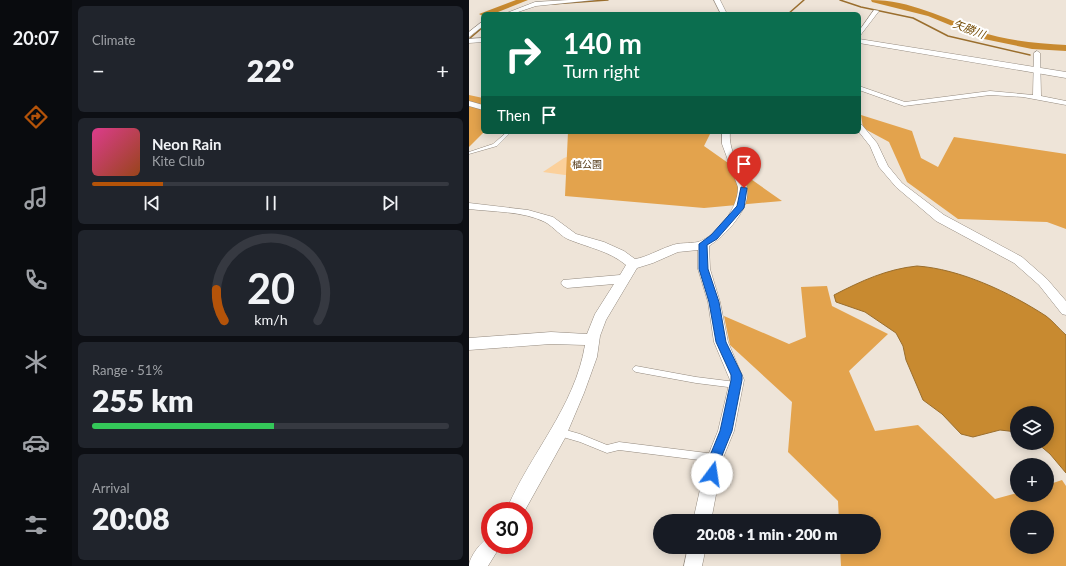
<!DOCTYPE html>
<html lang="en">
<head>
<meta charset="utf-8">
<style>
	body { margin:0; font-family:Lato,"Noto Sans JP",sans-serif; background:#20242c; color:#f1f3f6; height:100vh; display:flex; flex-direction:column; font-size:15px; white-space:nowrap }
	* { box-sizing:border-box; margin:0 }
	p { font-size:13px; color:#9ea1a6 }
	.icon { flex:none; width:22px; height:22px; fill:none; stroke:currentColor; stroke-width:2; stroke-linecap:round; stroke-linejoin:round }
	.map { position:relative; flex:1; overflow:hidden }
	.drawer { display:flex; flex-direction:column; gap:6px; padding:6px; background:#0d0f14; width:397px }
	.drawer>* { flex:none }
	.top-card { position:absolute; left:12px; top:12px; width:380px; height:122px; border-radius:6px; box-shadow:0 2px 10px #0003; background:#0b6e4f; color:#fff; overflow:hidden }
	.fabs { position:absolute; left:541px; top:406px; display:grid; gap:8px }
	.fabs a { display:grid; place-items:center; width:44px; height:44px; border-radius:50%; background:#171b24; box-shadow:0 2px 10px #0003; font-size:20px }
	.speed { position:absolute; left:12px; top:502px; display:flex; gap:8px; font-size:20px; font-weight:700; text-align:center }
	.speed>* { display:grid; place-content:center; width:52px; height:52px; border-radius:50%; background:#171b24; box-shadow:0 2px 10px #0003; line-height:1 }
	.speed .limit { border:6px solid #d22; background:#fff; color:#111 }
	.pin { position:absolute; display:grid; place-items:center; width:34px; height:34px; color:#fff; margin:-41px -17px; border-radius:50% 50% 50% 0; rotate:-45deg; box-shadow:0 0 4px #0007 }
	.pin .icon { rotate:45deg }
	.me { position:absolute; width:44px; margin:-22px; rotate:14deg; stroke-linejoin:round; filter:drop-shadow(0 0 3px #0008) }
	.turn { display:flex; align-items:center; gap:14px; height:84px; padding:0 16px; font-size:18px }
	.turn .icon { width:52px; height:52px; stroke-width:2.5 }
	.turn b { display:block; font-size:28px; line-height:34px }
	.then { display:flex; align-items:center; height:38px; padding:0 16px; background:#0003; gap:8px; font-size:15px }
	.big { font-size:30px; font-weight:800; line-height:1.1 }
	.drawer .card { flex:1; display:flex; flex-direction:column; justify-content:center; gap:6px; min-width:0; padding:0 14px; border-radius:6px; background:#20242c }
	.drawer .dial { align-items:center; gap:0 }
	.dial svg { height:104px; overflow:visible; fill:none; stroke:#363941; stroke-width:7; stroke-linecap:round; text-anchor:middle }
	.dial text { fill:#f1f3f6; stroke:none }
	.song { display:flex; align-items:center; gap:12px }
	.cover { width:48px; height:48px; border-radius:6px; background:linear-gradient(135deg,hsl(330 70% 55%),hsl(20 70% 35%)) }
	.played { height:4px; border-radius:2px; background:linear-gradient(90deg,#b45309 20%,#363941 20%) }
	.keys { display:flex; justify-content:space-around; direction:ltr }
	.heat { display:flex; justify-content:space-between; align-items:center; font-size:22px; direction:ltr }
	.charge { height:6px; border-radius:3px; background:linear-gradient(90deg,#34c759 51%,#363941 0) }
	.trip { position:absolute; left:184px; top:514px; width:228px; height:40px; border-radius:20px; background:#171b24; box-shadow:0 2px 10px #0003; font-weight:800; line-height:40px; text-align:center }
	main { display:flex; flex:1; min-height:0 }
	.menu { display:flex; flex-direction:column; width:72px; justify-content:space-around; align-items:center; background:#090b0e; color:#9ea1a6 }
	.menu .icon { width:28px; height:28px }
	.menu .selected { color:#b45309 }
	.menu b { font-size:18px; color:#f1f3f6 }
	.map>svg:first-child { display:block }
	.green { fill:#fbd09b }
	.forest { fill:#e3a34d; fill-rule:evenodd }
	.water { fill:#c88a30; stroke:#9a6e2d }
	.lines { fill:none; stroke-linecap:round; stroke-linejoin:round }
	.stream { stroke:#9a6e2d; stroke-width:1.5 }
	.river { fill:#c88a30; fill-rule:evenodd }
	.service-casing { stroke:#93897e; stroke-width:1 }
	.minor-casing { stroke:#93897e; stroke-width:1 }
	.tertiary-casing { stroke:#93897e; stroke-width:1 }
	.service { fill:#fff; fill-rule:evenodd }
	.minor { fill:#fff; fill-rule:evenodd }
	.tertiary { fill:#fff; fill-rule:evenodd }
	.route { fill:#1a73e8; stroke:#114b97 }
	.labels { text-anchor:middle; stroke-width:4; stroke-linejoin:round; paint-order:stroke }
	.far-park-label { font-size:10px; fill:#543916; stroke:#fff }
	.far-water-label { font-size:11px; font-style:italic; fill:#734a02; stroke:#fff }
</style>
</head>
<body>
<main>
<nav class="menu">
<b>20:07</b>
<svg class="icon selected" aria-label="directions" viewBox="0 0 24 24"><path d="M12 3l9 9-9 9-9-9zM9 14v-3h6M13 9l2 2-2 2"/></svg>
<svg class="icon" aria-label="music" viewBox="0 0 24 24"><path d="M9 18V5l10-2v13"/><circle cx="6" cy="18" r="3"/><circle cx="16" cy="16" r="3"/></svg>
<svg class="icon" aria-label="phone" viewBox="0 0 24 24"><path d="M5 4h4l2 5-3 2q2 4 5 5l2-3 5 2v4C11 20 4 13 5 4z"/></svg>
<svg class="icon" aria-label="climate" viewBox="0 0 24 24"><path d="M12 3v18M4 7l16 10M4 17L20 7"/></svg>
<svg class="icon" aria-label="car" viewBox="0 0 24 24"><path d="M5 17H2v-5l4-1 3-4h7l3 4 3 1v5h-3M9 17h6M6 11h13"/><circle cx="7" cy="17" r="2"/><circle cx="17" cy="17" r="2"/></svg>
<svg class="icon" aria-label="filters" viewBox="0 0 24 24"><path d="M4 7h16M4 17h16"/><circle cx="9" cy="7" r="2"/><circle cx="15" cy="17" r="2"/></svg>
</nav>
<section class="drawer">
<div class="card"><p>Climate</p>
<div class="heat"><a>−</a><b class="big">22°</b><a>+</a></div>
</div>
<div class="card">
<div class="song"><i class="cover"></i><div><b>Neon Rain</b><p>Kite Club</p></div></div>
<div class="played"></div>
<div class="keys"><svg class="icon" aria-label="previous" viewBox="0 0 24 24"><path d="M18 5L8 12l10 7zM5 5v14"/></svg><svg class="icon" aria-label="pause" viewBox="0 0 24 24"><path d="M8 5v14M16 5v14"/></svg><svg class="icon" aria-label="next" viewBox="0 0 24 24"><path d="M6 5l10 7-10 7zM19 5v14"/></svg></div>
</div>
<div class="card dial"><svg viewBox="0 0 100 80">
<path d="M14 69A42 42 0 1 1 86 69"/>
<path d="M14 69A42 42 0 0 1 8 45" stroke="#b45309"/>
<text x="50" y="56" font-size="32" font-weight="700">20</text>
<text x="50" y="72" font-size="11">km/h</text>
</svg></div>
<div class="card"><p>Range · 51%</p><b class="big">255 km</b><div class="charge"></div></div>
<div class="card"><p>Arrival</p><b class="big">20:08</b></div>
</section>
<div class="map">
<svg width="597" height="566" viewBox="0 0 597 566">
	<rect width="100%" height="100%" fill="#eee4d8"/>
	<path class="green" d="M117,150L125,179L74,172L95,158Z"/>
	<g class="forest">
		<path d="M0,95L14,98L15,132L0,147Z"/>
		<path d="M392,115L443,131L452,158L469,167L485,137L597,154V229L578,222L489,219L438,182L420,142L394,128Z"/>
		<path d="M99,132H242L235,146L313,201L235,208L96,196Z"/>
		<path d="M358,286L363,306L419,334L380,371L406,431L449,425L526,499L548,493V495H578V485L593,480L597,486V566H372L371,547H405V521H370L369,501L319,452L323,402L261,345L255,316L320,344L337,337L332,287ZM548,517H578V547H548Z"/>
	</g>
	<path class="water" d="M448,266C491,269 540,292 577,316C584,321 590,329 597,335V473L581,454L568,443H578V413H548V432L531,430L504,437L492,434L473,414L454,400L437,360L434,346L427,333L396,312L367,302L365,295C392,281 418,269 448,266Z"/>
	<g class="lines">
		<g class="stream">
			<path d="M371,0L392,7L444,18L479,36L561,55"/>
			<path d="M83,4L139,0"/>
			<path d="M319,14L335,0"/>
			<path d="M0,39L14,27"/>
		</g>
		<g class="river">
			<path d="M47,0H59L24,14H14V16L10,14Z"/>
			<path d="M402,0C441,0 474,18 510,31C537,41 568,43 597,45V51L563,49L515,39L459,16L403,2Z"/>
		</g>
		<defs>
			<g id="service">
				<path d="M38,132H42L28,146L0,154V152L24,144Z"/>
				<path d="M167,366L227,377L267,382L270,383L271,385L270,387L267,388L227,383L167,372L165,371L163,369L165,367Z"/>
				<path d="M90,428L111,434L138,445L150,442L246,454L249,455L250,458L249,461L246,462L150,450L138,453L111,442L87,435L86,432L87,429Z"/>
			</g>
			<g id="minor">
				<path d="M100,0H125L67,6L43,14H35L66,2Z"/>
				<path d="M245,0H251L258,14H252Z"/>
				<path d="M405,10L410,11L390,37V31Z"/>
				<path d="M14,21V26L0,37V32Z"/>
				<path d="M568,51L571,53L572,96L597,101V105L554,97L521,95L435,106L390,90V86L436,102L521,91L564,95L565,53Z"/>
				<path d="M0,101L14,105V110L0,106Z"/>
				<path d="M390,125H393L408,143L419,166L433,183L475,215L553,257L578,279L597,301V315L593,314L570,285L545,263L467,221L427,187L410,167L401,146L390,132Z"/>
				<path d="M253,132H261C258,165 294,181 270,216C262,228 252,238 240,246L241,269L251,302L259,342L275,380L265,431L254,458L242,521H224L238,458L249,431L261,380L245,342L239,302L229,269V250L209,252L184,263L168,268L137,320L131,336L128,357L115,393L96,438L55,512L37,511C60,455 106,407 116,345L82,344L0,350V338L82,332L118,334L126,314L145,284L98,288L94,286L92,283L94,280L151,275L157,265C140,251 121,248 101,240C92,237 85,227 76,222C54,211 24,212 0,209V203L59,210L84,217L107,234L135,242L155,251L166,259C178,257 189,250 201,246C210,242 219,244 229,242C248,236 270,207 269,187L253,144Z"/>
				<path d="M21,537V545H32L19,566H0C0,557 13,540 21,537Z"/>
				<path d="M219,547H237L233,566H215Z"/>
			</g>
			<g id="tertiary">
				<path d="M14,38V42L0,43V39Z"/>
				<path d="M390,39L597,72V78L390,43Z"/>
			</g>
		</defs>
		<use href="#service" class="service-casing"/>
		<use href="#minor" class="minor-casing"/>
		<use href="#tertiary" class="tertiary-casing"/>
		<use href="#service" class="service"/>
		<use href="#minor" class="minor"/>
		<use href="#tertiary" class="tertiary"/>
	</g>
	<path class="route" d="M272,187L278,188L275,208L248,239L238,245L239,269L250,302L257,342L273,375V380L263,431L252,458L247,478L243,480L238,478L236,474L240,458L251,431L262,380V375L247,342L240,302L230,269V244L242,235L268,206Z"/>
	<g class="labels">
		<g class="far-park-label">
			<text x="118" y="168">植公園</text>
		</g>
		<g class="far-water-label">
			<text transform="translate(500 29) rotate(21)" y="4">矢勝川</text>
		</g>
	</g>
</svg>
<div class="fabs">
<a><svg class="icon" aria-label="layers" viewBox="0 0 24 24"><path d="M12 4l9 5-9 5-9-5zM3 14l9 5 9-5"/></svg></a>
<a>+</a>
<a>−</a>
</div>
<div class="speed"><div class="limit">30</div></div>
<div class="pin" style="left:275px;top:188px;background:#d93025"><svg class="icon" aria-label="arrive" viewBox="0 0 24 24"><path d="M6 21V4h12l-3 4 3 4H6"/></svg></div>
<svg class="me" style="left:243px;top:474px" viewBox="-20 -20 40 40"><circle r="19" fill="#fff"/><path d="M0-13L10 11 0 6-10 11z" fill="#1a73e8"/></svg>
<div class="trip">20:08 · 1 min · 200 m</div>
<div class="top-card">
<div class="turn"><svg class="icon" aria-label="right" viewBox="0 0 24 24"><path d="M7 20v-9h11M14 6l5 5-5 5"/></svg><div><b>140 m</b>Turn right</div></div>
<div class="then">Then<svg class="icon" aria-label="arrive" viewBox="0 0 24 24"><path d="M6 21V4h12l-3 4 3 4H6"/></svg></div>
</div>
</div>
</main>
</body>
</html>
